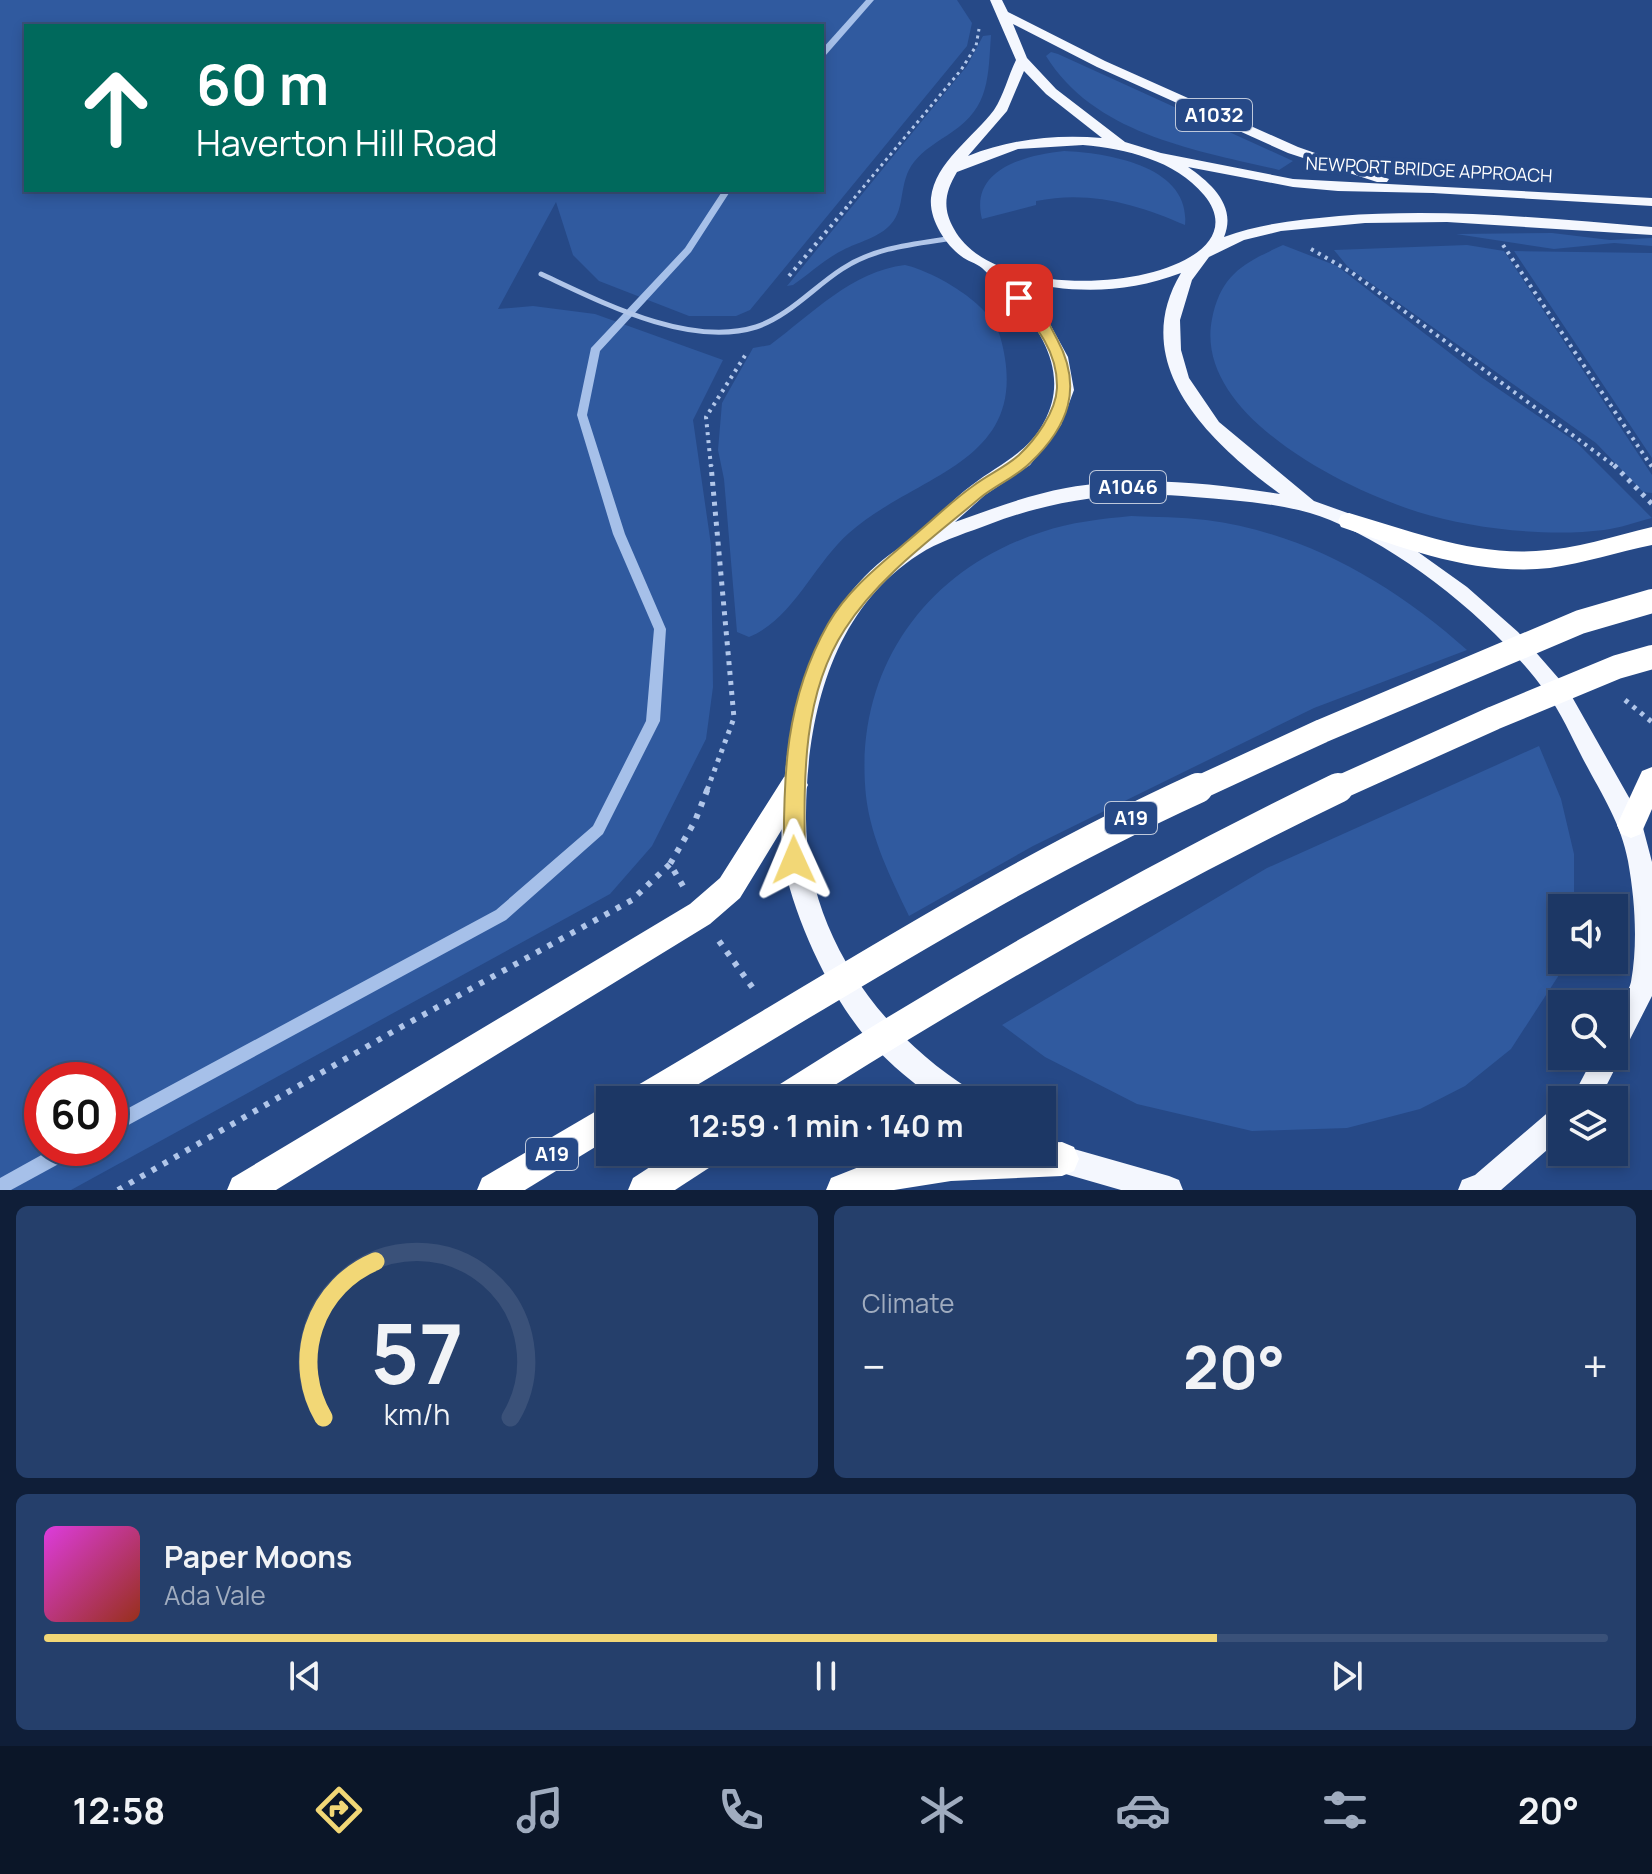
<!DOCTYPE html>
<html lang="en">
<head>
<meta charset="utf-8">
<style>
	body { margin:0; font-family:Manrope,sans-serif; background:#253f6b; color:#f1f3f6; height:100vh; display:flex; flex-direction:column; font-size:30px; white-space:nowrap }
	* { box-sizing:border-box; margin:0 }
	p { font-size:26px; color:#a0acbf }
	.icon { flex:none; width:44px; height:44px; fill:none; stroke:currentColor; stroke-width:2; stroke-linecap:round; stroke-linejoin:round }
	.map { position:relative; height:1190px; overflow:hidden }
	.sheet { display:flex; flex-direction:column; gap:16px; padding:16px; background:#0f1e38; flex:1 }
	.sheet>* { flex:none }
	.guide { position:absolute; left:24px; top:24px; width:800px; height:168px; border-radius:0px; box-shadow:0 4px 12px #0003,0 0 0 2px #3a5179; background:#00695c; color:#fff; overflow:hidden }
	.tools { position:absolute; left:1548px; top:894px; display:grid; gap:16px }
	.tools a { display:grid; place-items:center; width:80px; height:80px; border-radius:0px; background:#1c3765; box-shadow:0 4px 12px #0003,0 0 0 2px #3a5179; font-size:40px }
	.speed { position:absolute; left:24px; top:1062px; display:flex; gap:16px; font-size:40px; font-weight:700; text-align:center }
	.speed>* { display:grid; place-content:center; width:104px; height:104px; border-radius:50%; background:#1c3765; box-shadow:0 4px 12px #0003,0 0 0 2px #3a5179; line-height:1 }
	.speed .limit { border:12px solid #d22; background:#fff; color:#111 }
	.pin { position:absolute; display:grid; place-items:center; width:68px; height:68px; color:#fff; margin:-34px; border-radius:16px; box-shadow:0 4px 12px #0006 }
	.me { position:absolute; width:88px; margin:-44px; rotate:359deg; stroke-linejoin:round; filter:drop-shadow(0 0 6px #0008) }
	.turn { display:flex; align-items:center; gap:28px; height:168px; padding:0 40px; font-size:36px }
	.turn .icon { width:104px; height:104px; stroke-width:2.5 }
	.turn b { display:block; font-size:56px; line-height:68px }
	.big { font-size:60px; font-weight:700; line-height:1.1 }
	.sheet .card { flex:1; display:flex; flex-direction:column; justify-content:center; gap:12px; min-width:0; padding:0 28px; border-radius:12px; background:#253f6b }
	.sheet .dial { align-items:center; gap:0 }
	.dial svg { height:208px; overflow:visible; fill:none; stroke:#3a5179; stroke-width:7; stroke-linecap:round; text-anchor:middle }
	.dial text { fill:#f1f3f6; stroke:none }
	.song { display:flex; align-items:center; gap:24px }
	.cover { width:96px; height:96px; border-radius:12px; background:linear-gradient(135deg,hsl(300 70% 55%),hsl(10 70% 35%)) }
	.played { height:8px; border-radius:4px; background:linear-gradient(90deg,#f2d776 75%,#3a5179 75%) }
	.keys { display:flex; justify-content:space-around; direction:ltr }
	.heat { display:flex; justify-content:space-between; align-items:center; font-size:44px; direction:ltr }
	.sheet .tiles { flex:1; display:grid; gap:16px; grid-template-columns:1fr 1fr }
	.card:last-child { grid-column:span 2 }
	.trip { position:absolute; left:596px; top:1086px; width:460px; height:80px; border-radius:0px; background:#1c3765; box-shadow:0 4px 12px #0003,0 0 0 2px #3a5179; font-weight:700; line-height:80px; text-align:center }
	.menu { display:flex; height:128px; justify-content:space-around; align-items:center; background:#0b1628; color:#a0acbf }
	.menu .icon { width:56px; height:56px }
	.menu .selected { color:#f2d776 }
	.menu b { font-size:36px; color:#f1f3f6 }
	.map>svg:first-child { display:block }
	.green { fill:#305a9f; fill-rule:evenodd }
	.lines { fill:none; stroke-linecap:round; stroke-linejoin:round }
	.stream { fill:#a6c0e9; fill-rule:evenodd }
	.path-far3 { stroke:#b1c6e9; stroke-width:3; stroke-dasharray:3 4; stroke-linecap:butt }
	.path-far2 { stroke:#b1c6e9; stroke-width:4; stroke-dasharray:3 5; stroke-linecap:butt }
	.path-far1 { stroke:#b1c6e9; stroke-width:5; stroke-dasharray:4 6; stroke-linecap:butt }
	.path { stroke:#b1c6e9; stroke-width:6; stroke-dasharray:5 8; stroke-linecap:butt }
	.lane { stroke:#b1c6e9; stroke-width:5 }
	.primary { fill:#f4f7fe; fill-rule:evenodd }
	.highway { fill:#fff; fill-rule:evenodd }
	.highway-bridge-far1 { stroke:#fff; stroke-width:24 }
	.highway-bridge { stroke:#fff; stroke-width:30 }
	.route { fill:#f2d776; stroke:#9d8c4d; stroke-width:2 }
	.labels { text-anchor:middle; stroke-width:8; stroke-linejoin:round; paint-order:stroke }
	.far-street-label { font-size:18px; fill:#fff; stroke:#264987 }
	.shield { fill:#264987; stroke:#bec8db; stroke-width:2 }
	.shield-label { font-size:20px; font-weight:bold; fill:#fff }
</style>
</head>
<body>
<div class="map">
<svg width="1652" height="1190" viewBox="0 0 1652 1190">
	<rect width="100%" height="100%" fill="#264987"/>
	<g class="green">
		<path d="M0,0H957L972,23L967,46L750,310L736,316H689L599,281L573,255L556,202L498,309L533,306L595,314L723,360L693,420L711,545L713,687L706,739L652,846L610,894L71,1190H0ZM26,26H822V190H26ZM42,1080H110V1148H42Z"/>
		<path d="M991,35C988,76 990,107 952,132C939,141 923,150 914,162C898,182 906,208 891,224C879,238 858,242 843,250C825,259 809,274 793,285L787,286L967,66L983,36Z"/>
		<path d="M1051,52L1058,54L1293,161L1279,170C1196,150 1095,135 1046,56Z"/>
		<path d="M1064,151C1108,153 1191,166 1185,225C1137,204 1089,190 1036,201V205L982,219C969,169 1026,155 1064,151Z"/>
		<path d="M1552,233L1610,240L1652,238V246L1614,243L1554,249L1456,234Z"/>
		<path d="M1283,245L1337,266L1481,377L1576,442L1652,518C1636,522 1620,528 1604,530C1548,537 1472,529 1418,512C1344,489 1193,414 1212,319C1221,274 1244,263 1283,245Z"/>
		<path d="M1467,245L1504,251L1652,475V493L1643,492L1596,443L1348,267L1334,250Z"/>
		<path d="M1514,251L1652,253V458Z"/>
		<path d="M905,265C935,272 991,304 1000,336C1036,463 919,471 849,533C813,565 794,618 749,637L737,632L724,479L718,450L722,403L753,348L770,345C812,314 852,271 905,265Z"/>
		<path d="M1131,516C1156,517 1181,517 1206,520C1306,533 1393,584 1467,650L1314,708L1033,846L909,916C891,878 871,839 866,796C853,672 924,570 1042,532C1071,522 1101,519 1131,516Z"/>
		<path d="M1539,746L1561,799L1574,854V908H1562L1563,960L1559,975L1511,1049L1465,1086L1420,1109L1347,1128L1252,1131L1137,1104L1045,1057L1002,1025L1267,868Z"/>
	</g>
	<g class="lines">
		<g class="stream">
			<path d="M866,0H874L825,56H822V49Z"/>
			<path d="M723,190H731L691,252L600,351L587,415L625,534L666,629L660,721L603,834L506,920L110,1135V1118L496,910L593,826L646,721L654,629L613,534L577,415L591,348L685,248Z"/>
			<path d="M54,1148H79L77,1154L11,1190H0V1178Z"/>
		</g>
		<path class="path-far3" d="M845,209L961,70L976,46L979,29"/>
		<g class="path-far2">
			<path d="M1503,245L1652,467"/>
			<path d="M1311,249L1351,272L1616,467"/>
			<path d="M789,276L847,207"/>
			<path d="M711,467L706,417L746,354"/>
		</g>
		<g class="path-far1">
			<path d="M1614,465L1652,504"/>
			<path d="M1625,700L1652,722"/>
			<path d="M707,790L734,718L711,465"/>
		</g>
		<g class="path">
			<path d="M683,886L670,864L695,821L708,788"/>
			<path d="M719,941L755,991"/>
			<path d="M118,1190L394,1031L632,900L670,864"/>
		</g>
		<path class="lane" d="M541,274C601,302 689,348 756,327C789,316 814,287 842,269C875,247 915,244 953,238"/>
		<g class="primary">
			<path d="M990,0H1002L1008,12L1105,61L1298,147L1389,179L1387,182H1377L1288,153L1097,67L1013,24L1027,58L1056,89L1125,142L1161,153L1293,179L1652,198V206L1433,193L1338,191L1293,187L1188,167C1211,183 1237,206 1224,237C1261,223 1300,220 1339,216C1443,208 1548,218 1652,227V235L1447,222L1365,223L1281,231L1244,240L1209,257L1192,280L1180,320L1181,350L1189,378L1219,422L1314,501L1356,516L1411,547L1467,587L1518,632L1567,688L1631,801L1642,824L1652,862V996L1599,1100H1571L1594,1056H1614C1614,1043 1611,1025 1617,1013C1621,1002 1628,994 1631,982C1638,943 1635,900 1628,861C1621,823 1601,793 1583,759C1571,736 1561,712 1545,691C1495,623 1408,553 1330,520C1288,503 1239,501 1194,497C1123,490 1056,499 990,524C969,532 946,539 926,550C833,605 807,713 806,813C804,927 876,1031 971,1090L975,1100H937L928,1094C906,1077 883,1058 865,1036C829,994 793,915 783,860C780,843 782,824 783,806C786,704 821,585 920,536L922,530C939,515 954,498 972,485C998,465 1028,453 1044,422C1077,362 1023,306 982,268C976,263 967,261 961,256C945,244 929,219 931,198C935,162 974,137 994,110C1004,95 1008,76 1016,60ZM1024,71L1046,94L1102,138C1056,134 1011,139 968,156L1007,111ZM1083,145C1126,149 1175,160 1204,195C1274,280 1003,320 954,229C942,208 945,192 957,172L1018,149ZM1181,273C1126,365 1211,443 1280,494C1210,483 1137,475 1066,488C1028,495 992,509 955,522L985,495L1030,465L1061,425L1074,390L1068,357L1045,315L1007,278C1068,294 1122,295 1181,273Z"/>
			<path d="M1562,1105V1137L1501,1190H1458L1462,1180L1475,1175L1552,1109Z"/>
			<path d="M1042,1134L1067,1147L1169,1176L1179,1180L1183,1190H1121L1062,1173L1032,1158L1030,1152H1042Z"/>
		</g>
		<g class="highway">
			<path d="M1349,513C1411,531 1471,555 1536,551C1576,549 1614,536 1652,527V545C1618,552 1585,563 1550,568C1478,576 1408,550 1341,527L1338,521L1341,515Z"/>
			<path d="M1652,767V809L1641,834L1631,838L1621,834L1617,825L1642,771Z"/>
			<path d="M794,773L804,777L808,785L804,793L740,898L710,924L276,1190H227L232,1178L690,904L720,878L784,777Z"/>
			<path d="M610,1103V1138L525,1190H477L482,1178Z"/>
			<path d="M1062,1142L1074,1147L1079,1159L1074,1171L1062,1176L951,1181L894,1190H826L831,1178L869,1163L917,1152H1042V1143Z"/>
			<path d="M673,1152H720L715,1164L675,1190H628L633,1178Z"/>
		</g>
		<g class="highway-bridge-far1">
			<path d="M1194,790L1322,731L1580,622L1652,601"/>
			<path d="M1334,790L1494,718L1617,667L1652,657"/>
		</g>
		<g class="highway-bridge">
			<path d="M642,1100C825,993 1005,876 1198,788"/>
			<path d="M783,1100C962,986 1147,880 1338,788"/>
		</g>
	</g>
	<path class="route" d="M1019,293C1039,300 1048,322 1057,339C1083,387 1069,426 1030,463C1016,477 996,485 980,498C934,537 878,577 845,629C801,696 804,783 805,860L802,867L794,870L787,867L784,860C783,775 785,700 828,624C849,587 886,560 917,533C936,517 953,500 973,486C987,475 1006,467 1019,455C1035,440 1056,412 1057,388C1058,350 1034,324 1012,298Z"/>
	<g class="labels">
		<g class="far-street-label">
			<text transform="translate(1429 170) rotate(3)" y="6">NEWPORT BRIDGE APPROACH</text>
		</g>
		<g class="shield">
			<rect x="1176" y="99" width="76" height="32" rx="6"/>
			<rect x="1090" y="471" width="76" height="32" rx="6"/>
			<rect x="1105" y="802" width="52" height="32" rx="6"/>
			<rect x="526" y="1138" width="52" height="32" rx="6"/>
		</g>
		<g class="shield-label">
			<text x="1214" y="122">A1032</text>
			<text x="1128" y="494">A1046</text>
			<text x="1131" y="825">A19</text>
			<text x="552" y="1161">A19</text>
		</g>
	</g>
</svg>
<div class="tools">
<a><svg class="icon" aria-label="sound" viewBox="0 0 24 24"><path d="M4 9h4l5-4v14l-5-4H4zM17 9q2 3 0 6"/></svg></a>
<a><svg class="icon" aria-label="search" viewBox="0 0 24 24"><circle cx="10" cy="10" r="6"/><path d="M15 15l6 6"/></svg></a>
<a><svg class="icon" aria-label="layers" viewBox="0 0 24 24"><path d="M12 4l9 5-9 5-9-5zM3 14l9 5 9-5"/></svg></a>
</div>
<div class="speed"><div class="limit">60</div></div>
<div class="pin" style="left:1019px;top:298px;background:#d93025"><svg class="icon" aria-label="arrive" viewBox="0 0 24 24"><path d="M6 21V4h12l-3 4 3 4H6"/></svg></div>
<svg class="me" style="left:794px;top:860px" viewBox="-20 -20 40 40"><path d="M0-17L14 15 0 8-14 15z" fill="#f2d776" stroke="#fff" stroke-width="4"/></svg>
<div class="trip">12:59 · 1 min · 140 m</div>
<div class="guide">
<div class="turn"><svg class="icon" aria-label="ahead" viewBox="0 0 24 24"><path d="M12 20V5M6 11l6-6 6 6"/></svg><div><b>60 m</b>Haverton Hill Road</div></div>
</div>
</div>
<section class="sheet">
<div class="tiles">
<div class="card dial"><svg viewBox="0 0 100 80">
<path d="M14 69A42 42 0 1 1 86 69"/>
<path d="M14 69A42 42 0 0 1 34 9" stroke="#f2d776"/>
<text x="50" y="56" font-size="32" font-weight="700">57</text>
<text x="50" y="72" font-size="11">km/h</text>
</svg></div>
<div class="card"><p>Climate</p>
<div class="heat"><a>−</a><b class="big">20°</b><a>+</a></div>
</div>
<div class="card">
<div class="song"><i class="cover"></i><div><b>Paper Moons</b><p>Ada Vale</p></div></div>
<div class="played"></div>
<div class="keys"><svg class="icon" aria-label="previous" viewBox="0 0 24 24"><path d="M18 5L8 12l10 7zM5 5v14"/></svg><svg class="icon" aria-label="pause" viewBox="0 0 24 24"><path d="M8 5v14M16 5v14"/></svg><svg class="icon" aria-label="next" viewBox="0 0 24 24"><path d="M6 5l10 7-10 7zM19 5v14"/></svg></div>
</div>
</div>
</section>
<nav class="menu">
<b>12:58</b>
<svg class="icon selected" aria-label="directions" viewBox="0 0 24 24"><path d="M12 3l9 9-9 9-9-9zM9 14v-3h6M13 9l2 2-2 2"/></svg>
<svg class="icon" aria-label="music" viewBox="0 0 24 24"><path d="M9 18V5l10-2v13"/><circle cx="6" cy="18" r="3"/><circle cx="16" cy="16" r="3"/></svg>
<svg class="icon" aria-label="phone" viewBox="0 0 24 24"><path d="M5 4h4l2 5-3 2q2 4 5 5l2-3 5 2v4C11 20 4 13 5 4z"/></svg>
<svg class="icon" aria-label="climate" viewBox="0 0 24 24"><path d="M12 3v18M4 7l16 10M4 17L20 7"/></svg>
<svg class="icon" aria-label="car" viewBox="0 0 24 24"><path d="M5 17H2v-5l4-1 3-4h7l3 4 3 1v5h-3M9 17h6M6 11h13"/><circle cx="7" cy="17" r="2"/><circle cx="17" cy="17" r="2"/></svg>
<svg class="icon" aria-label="filters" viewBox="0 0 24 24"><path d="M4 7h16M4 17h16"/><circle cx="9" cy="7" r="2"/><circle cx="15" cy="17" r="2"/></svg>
<b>20°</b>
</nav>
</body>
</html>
